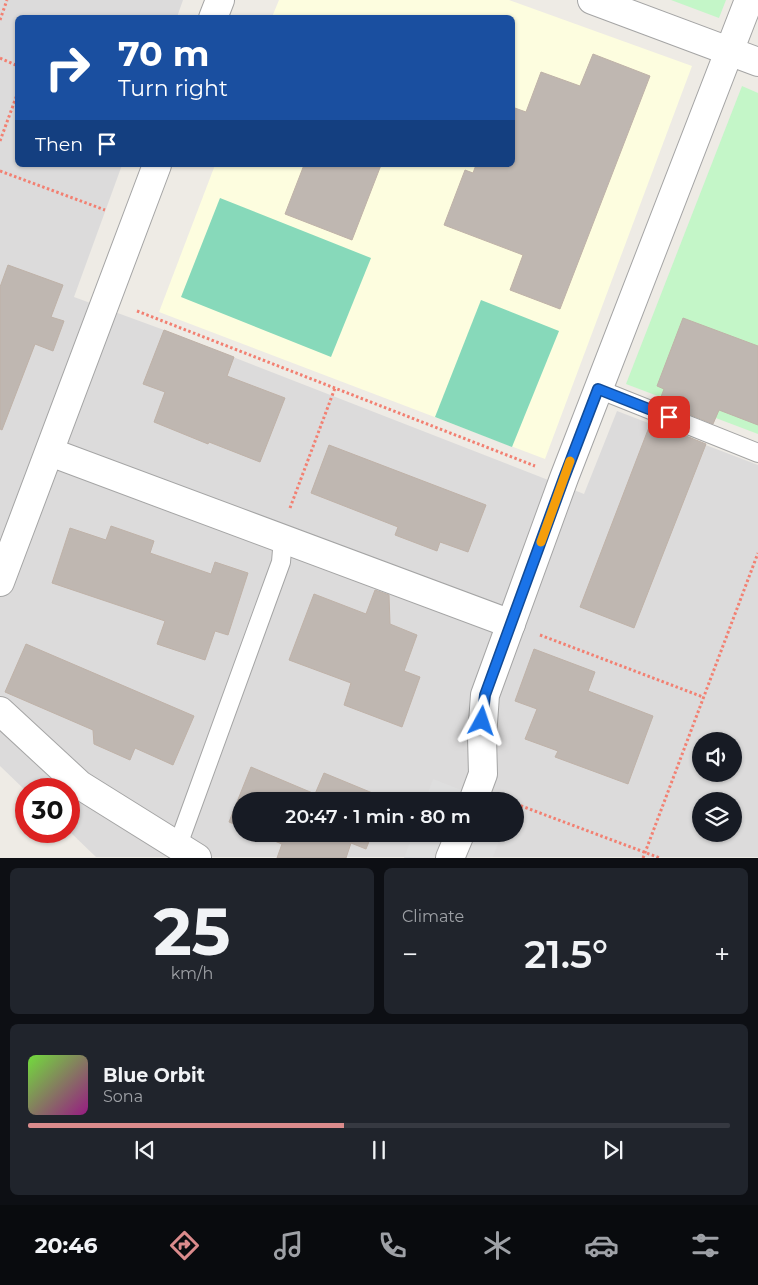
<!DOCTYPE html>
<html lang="en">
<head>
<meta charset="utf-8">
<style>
	body { margin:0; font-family:Montserrat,sans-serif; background:#20242c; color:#f1f3f6; height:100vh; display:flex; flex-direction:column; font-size:19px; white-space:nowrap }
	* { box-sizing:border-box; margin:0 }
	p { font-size:16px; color:#9ea1a6 }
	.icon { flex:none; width:28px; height:28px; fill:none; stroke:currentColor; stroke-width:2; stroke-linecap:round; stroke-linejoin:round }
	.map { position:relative; height:858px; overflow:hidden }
	.side { display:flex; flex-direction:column; gap:10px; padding:10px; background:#0d0f14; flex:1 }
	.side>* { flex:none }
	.top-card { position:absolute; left:15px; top:15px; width:500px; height:152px; border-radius:8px; box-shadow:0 1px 4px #0004; background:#1a4fa0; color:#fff; overflow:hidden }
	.tools { position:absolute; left:692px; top:732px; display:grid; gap:10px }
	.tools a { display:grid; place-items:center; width:50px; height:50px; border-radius:50%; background:#171b24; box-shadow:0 1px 4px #0004; font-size:25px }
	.speed { position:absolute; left:15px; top:778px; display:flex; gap:10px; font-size:25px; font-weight:700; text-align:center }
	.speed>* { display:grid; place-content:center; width:65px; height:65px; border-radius:50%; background:#171b24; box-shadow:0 1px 4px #0004; line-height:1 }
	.speed .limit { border:8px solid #d22; background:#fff; color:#111 }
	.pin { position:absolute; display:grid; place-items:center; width:42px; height:42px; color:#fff; margin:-21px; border-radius:10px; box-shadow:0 2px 8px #0006 }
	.me { position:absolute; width:55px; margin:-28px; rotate:5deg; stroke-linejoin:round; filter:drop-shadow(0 0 4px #0008) }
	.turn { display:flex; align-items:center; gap:18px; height:105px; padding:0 20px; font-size:22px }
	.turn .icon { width:65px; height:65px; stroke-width:2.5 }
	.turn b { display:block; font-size:35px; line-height:42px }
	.then { display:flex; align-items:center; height:48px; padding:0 20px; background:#0003; gap:10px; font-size:19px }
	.big { font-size:38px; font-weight:600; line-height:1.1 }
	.side .card { flex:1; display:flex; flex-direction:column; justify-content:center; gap:8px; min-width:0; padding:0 18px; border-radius:8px; background:#20242c }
	.side .dial { align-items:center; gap:0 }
	.dial b { font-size:65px; line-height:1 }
	.song { display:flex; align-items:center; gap:15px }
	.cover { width:60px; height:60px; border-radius:8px; background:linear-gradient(135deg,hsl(100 70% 55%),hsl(310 70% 35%)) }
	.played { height:5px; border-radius:2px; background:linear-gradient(90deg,#db8b8c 45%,#363941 45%) }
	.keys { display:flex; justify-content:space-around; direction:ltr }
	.heat { display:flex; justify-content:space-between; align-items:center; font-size:28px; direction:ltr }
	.side .tiles { flex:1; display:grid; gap:10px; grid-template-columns:1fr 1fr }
	.card:last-child { grid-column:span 2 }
	.trip { position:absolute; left:232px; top:792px; width:292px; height:50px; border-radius:25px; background:#171b24; box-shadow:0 1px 4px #0004; font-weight:600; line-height:50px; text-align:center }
	.tabs { display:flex; height:80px; justify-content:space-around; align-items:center; background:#090b0e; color:#9ea1a6 }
	.tabs .icon { width:35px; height:35px }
	.tabs .active { color:#db8b8c }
	.tabs b { font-size:22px; color:#f1f3f6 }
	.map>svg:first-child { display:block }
	.residential { fill:#dcdbdb; fill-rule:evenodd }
	.education { fill:#fdfddf }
	.park { fill:#c4f6c8 }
	.pitch { fill:#87d9ba }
	.parking { fill:#dedede }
	.building { fill:#bfb7b1; stroke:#bfb2a8 }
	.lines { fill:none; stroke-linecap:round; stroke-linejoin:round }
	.service-casing { stroke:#a5a5a5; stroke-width:20 }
	.pedestrian-casing { stroke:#a5a5a5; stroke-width:30 }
	.minor-casing { stroke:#a5a5a5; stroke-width:30 }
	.path { stroke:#f28072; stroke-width:3; stroke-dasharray:2.5 2.5; stroke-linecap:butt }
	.service { stroke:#fff; stroke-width:18 }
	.pedestrian { stroke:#fff; stroke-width:28 }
	.minor { stroke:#fff; stroke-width:28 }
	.route-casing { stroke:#114b97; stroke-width:12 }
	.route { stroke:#1a73e8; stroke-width:9 }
	.slow { stroke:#f59e0b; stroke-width:9 }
</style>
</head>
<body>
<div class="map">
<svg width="758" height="858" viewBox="0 0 758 858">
	<rect width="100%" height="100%" fill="#eeebe5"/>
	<path class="residential" d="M0,0H183L177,17L18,18V165H122L74,297L164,330L584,494L617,411L758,465V857H96L69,831V789H26V791L0,766ZM701,741H734V774H701ZM241,801H516V834H241ZM701,801H734V834H701Z"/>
	<path class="education" d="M279,0H509L692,66L545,459L159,312L215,165H512V18L272,17Z"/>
	<g class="park">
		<path d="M671,0H726L719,18Z"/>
		<path d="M742,86L758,93V434L626,384Z"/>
	</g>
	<g class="pitch">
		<path d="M220,198L371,258L331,357L181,297Z"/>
		<path d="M481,300L559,331L512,447L435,417Z"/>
	</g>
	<g class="parking">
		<path d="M433,779L490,801H425Z"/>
		<path d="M413,834H502L493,857L404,858Z"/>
	</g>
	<g class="building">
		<path d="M593,54L650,76L560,309L510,290L523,255L444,225L465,170L473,173L476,165H512V107L526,112L541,72L580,86Z"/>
		<path d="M304,165H381L352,240L285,214Z"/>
		<path d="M8,265L63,285L51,317L64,321L53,351L35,344L2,430L0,429V287Z"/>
		<path d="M683,318L758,346V425L719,410L713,424L659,402L664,389L657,386Z"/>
		<path d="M164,330L234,357L227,376L285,398L260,462L209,442L208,444L154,422L165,392L143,384Z"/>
		<path d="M651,422L706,444L634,628L580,607Z"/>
		<path d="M329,445L486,505L468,552L440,542L437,551L395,535L398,527L311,493Z"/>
		<path d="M111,526L154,541L150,553L211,574L215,562L248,573L228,635L215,631L205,660L157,644L165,621L52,583L70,528L106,540Z"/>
		<path d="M375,590L389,595L390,624L417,635L404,671L420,677L402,727L344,705L351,683L289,660L314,594L366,614Z"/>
		<path d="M26,644L194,716L173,765L135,748L130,760L94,744L93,730L5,692Z"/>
		<path d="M534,649L595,672L588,691L653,716L628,784L555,757L558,751L525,739L537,709L515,701Z"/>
		<path d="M251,767L315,794L324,773L387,799L386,801H241V827L229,822Z"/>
		<path d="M257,834H372L366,849L351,843L346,858H277L282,844Z"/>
	</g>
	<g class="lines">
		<defs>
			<g id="service">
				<path d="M598,389L758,453"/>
				<path d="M178,845L281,562L283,538"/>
			</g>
			<path id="pedestrian" d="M50,452L511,624"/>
			<g id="minor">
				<path d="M592,0L758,62"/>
				<path d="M213,18L220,0"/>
				<path d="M0,582L157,165"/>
				<path d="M0,711L80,785L197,858"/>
				<path d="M473,801L483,774L482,737L485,695L564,478L749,0"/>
				<path d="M450,858L460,834"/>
			</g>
		</defs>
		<use href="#service" class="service-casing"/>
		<use href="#pedestrian" class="pedestrian-casing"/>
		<use href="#minor" class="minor-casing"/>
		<g class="path">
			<path d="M0,20L7,0"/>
			<path d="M0,58L18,66"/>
			<path d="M0,141L18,92"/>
			<path d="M0,171L105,210"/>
			<path d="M137,311L535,466"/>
			<path d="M290,508L335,388"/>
			<path d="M540,635L703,697"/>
			<path d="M516,804L660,858"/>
			<path d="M643,858L758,553"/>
		</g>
		<use href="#service" class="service"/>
		<use href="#pedestrian" class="pedestrian"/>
		<use href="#minor" class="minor"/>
	</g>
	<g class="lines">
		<defs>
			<path id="route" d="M482,721L485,695L564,478L598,389L669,417"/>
		</defs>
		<use href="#route" class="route-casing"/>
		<use href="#route" class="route"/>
		<path class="slow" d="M541,542L570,461"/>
	</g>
</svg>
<div class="tools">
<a><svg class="icon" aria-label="sound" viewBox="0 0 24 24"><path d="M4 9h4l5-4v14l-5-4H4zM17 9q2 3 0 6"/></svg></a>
<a><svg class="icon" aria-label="layers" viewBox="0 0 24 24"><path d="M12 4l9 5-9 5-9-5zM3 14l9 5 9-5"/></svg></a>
</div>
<div class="speed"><div class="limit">30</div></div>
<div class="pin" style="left:669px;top:417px;background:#d93025"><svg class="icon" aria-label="arrive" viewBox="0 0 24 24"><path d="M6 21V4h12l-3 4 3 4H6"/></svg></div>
<svg class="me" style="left:482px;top:721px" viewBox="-20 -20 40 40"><path d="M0-17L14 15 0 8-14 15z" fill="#1a73e8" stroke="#fff" stroke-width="4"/></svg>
<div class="trip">20:47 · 1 min · 80 m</div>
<div class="top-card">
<div class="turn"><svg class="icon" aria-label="right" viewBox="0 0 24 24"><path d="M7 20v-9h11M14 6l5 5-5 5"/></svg><div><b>70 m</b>Turn right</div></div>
<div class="then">Then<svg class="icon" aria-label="arrive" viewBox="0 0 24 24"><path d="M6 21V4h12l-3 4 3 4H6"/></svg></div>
</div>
</div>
<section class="side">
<div class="tiles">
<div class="card dial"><b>25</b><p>km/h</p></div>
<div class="card"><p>Climate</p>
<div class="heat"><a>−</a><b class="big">21.5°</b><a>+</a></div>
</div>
<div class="card">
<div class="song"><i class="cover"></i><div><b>Blue Orbit</b><p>Sona</p></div></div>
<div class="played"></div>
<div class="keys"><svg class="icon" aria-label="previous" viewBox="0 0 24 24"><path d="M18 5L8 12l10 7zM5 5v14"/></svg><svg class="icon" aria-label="pause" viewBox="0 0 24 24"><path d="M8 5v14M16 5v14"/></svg><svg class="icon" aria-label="next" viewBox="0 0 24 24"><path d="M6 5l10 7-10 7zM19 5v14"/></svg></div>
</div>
</div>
</section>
<nav class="tabs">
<b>20:46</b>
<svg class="icon active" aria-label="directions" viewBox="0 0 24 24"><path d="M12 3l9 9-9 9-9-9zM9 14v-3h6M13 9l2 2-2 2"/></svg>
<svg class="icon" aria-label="music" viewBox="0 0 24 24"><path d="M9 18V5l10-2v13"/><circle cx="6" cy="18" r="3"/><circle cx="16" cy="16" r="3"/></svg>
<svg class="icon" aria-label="phone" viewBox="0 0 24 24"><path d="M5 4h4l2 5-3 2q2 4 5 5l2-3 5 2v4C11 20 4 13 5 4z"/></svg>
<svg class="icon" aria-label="climate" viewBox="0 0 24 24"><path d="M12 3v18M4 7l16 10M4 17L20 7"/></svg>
<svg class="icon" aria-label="car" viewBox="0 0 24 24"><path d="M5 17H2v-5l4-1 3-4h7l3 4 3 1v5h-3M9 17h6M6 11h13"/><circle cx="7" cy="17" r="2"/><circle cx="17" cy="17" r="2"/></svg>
<svg class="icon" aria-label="filters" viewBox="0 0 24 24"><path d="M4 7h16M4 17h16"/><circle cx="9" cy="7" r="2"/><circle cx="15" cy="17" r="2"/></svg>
</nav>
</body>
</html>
